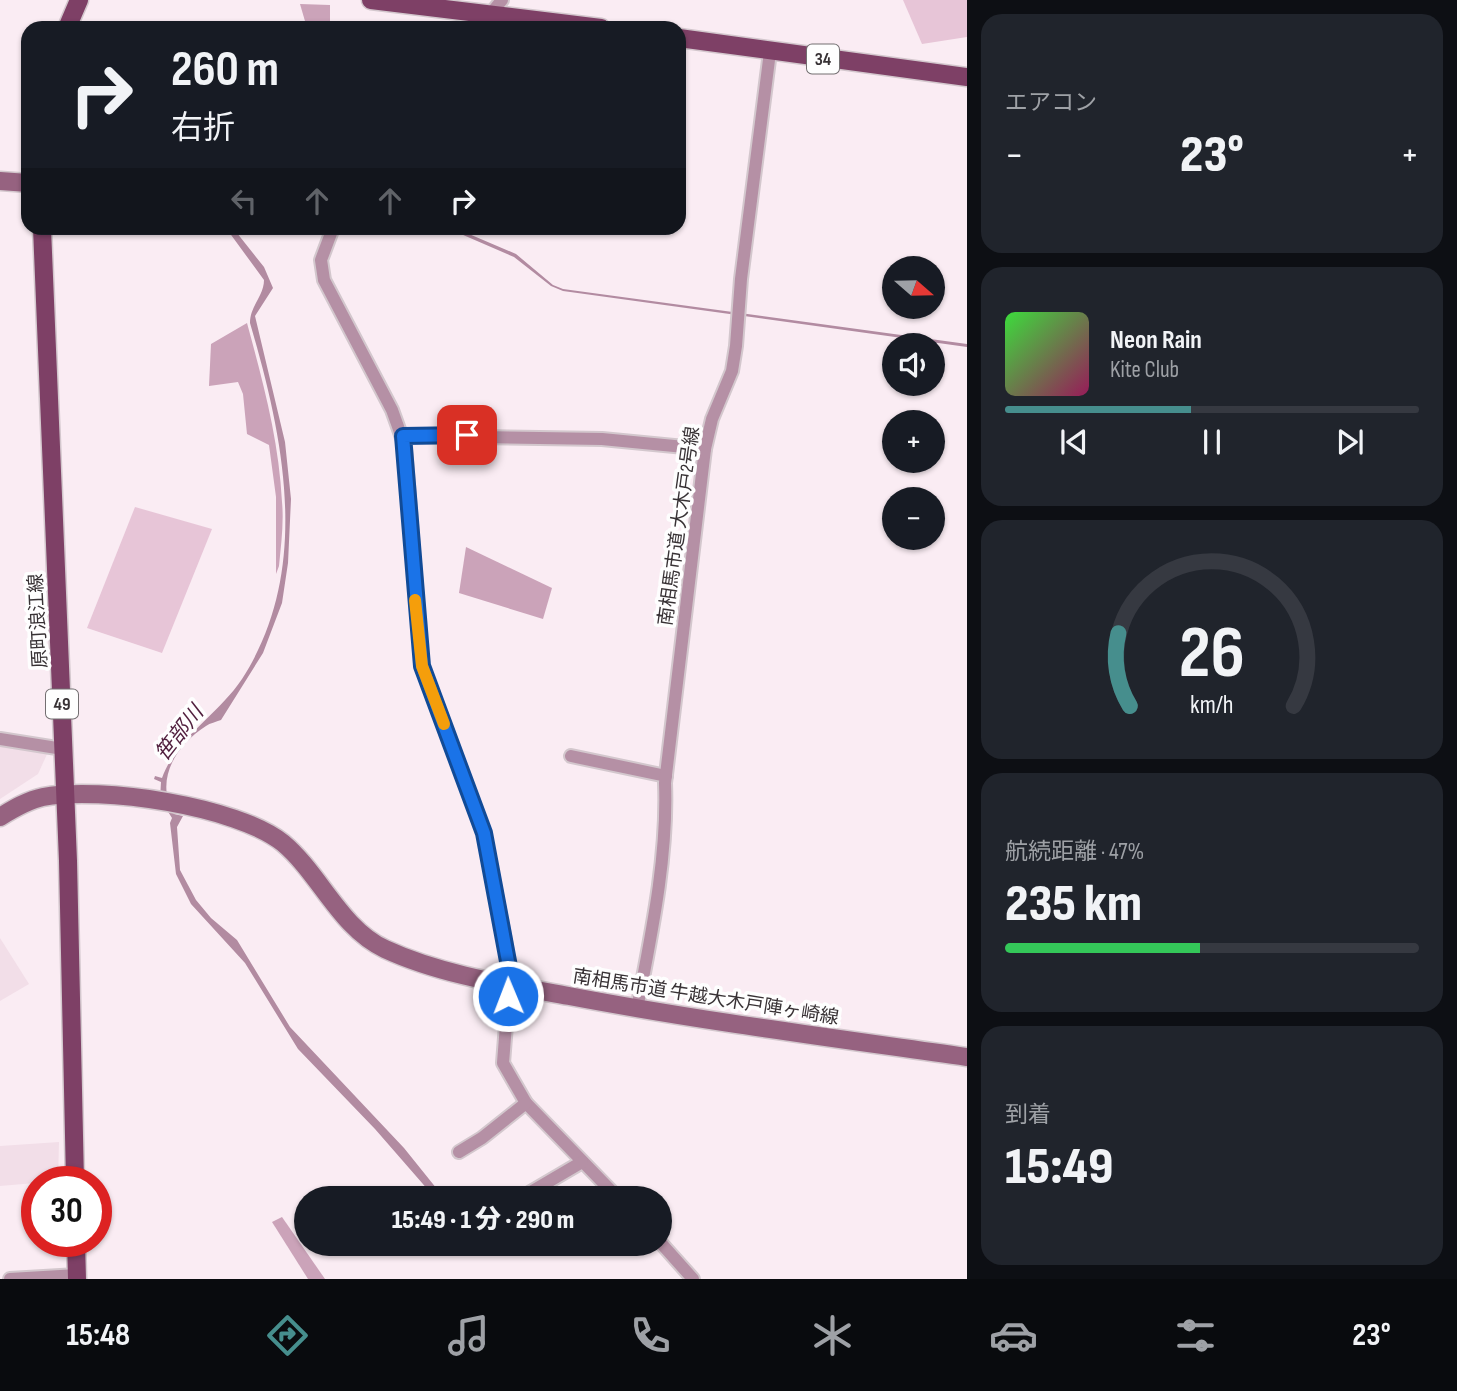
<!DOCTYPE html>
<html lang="ja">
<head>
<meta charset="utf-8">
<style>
	body { margin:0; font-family:"Sofia Sans Condensed","Noto Sans JP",sans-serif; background:#20242c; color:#f1f3f6; height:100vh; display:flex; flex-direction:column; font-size:26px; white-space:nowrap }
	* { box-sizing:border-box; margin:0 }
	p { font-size:23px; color:#9ea1a6 }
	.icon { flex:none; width:38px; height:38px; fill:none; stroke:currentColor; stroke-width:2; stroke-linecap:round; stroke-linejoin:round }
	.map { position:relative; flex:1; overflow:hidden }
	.panel { display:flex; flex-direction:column; gap:14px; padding:14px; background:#0d0f14; width:490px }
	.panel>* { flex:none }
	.top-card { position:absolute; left:21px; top:21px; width:665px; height:214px; border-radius:21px; box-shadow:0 2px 5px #0004; background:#171b24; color:#f1f3f6; overflow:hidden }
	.needle { width:46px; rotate:110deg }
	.controls { position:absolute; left:882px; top:256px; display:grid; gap:14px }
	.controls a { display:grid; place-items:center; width:63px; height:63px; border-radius:50%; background:#171b24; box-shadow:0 2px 5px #0004; font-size:35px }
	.speed { position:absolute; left:21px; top:1166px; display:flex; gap:14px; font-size:35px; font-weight:700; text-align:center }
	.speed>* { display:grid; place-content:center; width:91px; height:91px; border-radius:50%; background:#171b24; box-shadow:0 2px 5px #0004; line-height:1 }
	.speed .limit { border:10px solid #d22; background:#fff; color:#111 }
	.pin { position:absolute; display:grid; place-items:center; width:60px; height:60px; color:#fff; margin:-30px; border-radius:14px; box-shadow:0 4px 10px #0006 }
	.me { position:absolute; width:77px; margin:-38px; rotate:359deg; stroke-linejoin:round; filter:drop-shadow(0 0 5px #0008) }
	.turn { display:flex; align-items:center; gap:24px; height:147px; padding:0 35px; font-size:32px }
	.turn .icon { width:91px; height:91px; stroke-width:2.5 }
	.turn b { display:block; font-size:49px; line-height:60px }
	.lanes { display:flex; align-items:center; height:66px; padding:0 35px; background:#0003; justify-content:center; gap:35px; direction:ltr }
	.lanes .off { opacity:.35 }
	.big { font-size:52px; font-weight:800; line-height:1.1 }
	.panel .widget { flex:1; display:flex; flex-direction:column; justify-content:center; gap:10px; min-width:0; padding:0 24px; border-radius:21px; background:#20242c }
	.panel .dial { align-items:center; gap:0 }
	.dial svg { height:182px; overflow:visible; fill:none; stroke:#363941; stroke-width:7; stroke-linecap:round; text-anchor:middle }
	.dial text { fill:#f1f3f6; stroke:none }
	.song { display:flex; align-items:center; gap:21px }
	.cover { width:84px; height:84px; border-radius:10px; background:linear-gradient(135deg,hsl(120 70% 55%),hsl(330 70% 35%)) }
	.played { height:7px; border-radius:4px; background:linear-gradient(90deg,#468e8d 45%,#363941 45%) }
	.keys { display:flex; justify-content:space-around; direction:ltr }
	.heat { display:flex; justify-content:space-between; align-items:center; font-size:38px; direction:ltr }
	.charge { height:10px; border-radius:5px; background:linear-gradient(90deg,#34c759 47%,#363941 0) }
	.trip { position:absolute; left:294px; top:1186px; width:378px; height:70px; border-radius:35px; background:#171b24; box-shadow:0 2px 5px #0004; font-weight:800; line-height:70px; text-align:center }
	.tabs { display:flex; height:112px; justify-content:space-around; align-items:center; background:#090b0e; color:#9ea1a6 }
	.tabs .icon { width:49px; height:49px }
	.tabs .on { color:#468e8d }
	.tabs b { font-size:32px; color:#f1f3f6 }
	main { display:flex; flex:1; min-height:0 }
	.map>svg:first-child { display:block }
	.built { fill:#f2dee8 }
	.green { fill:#e7c5d7 }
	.forest { fill:#cba3b9 }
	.water { fill:#b28ba1 }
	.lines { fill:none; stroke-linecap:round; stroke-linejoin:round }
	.street-casing { stroke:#d3c7cd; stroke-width:16 }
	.secondary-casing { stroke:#d3c7cd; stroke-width:21 }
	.primary-casing { stroke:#d3c7cd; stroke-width:21 }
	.street { stroke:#b590a5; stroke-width:12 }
	.secondary { stroke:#966280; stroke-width:18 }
	.primary { stroke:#7e4066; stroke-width:18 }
	.route-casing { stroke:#114b97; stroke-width:18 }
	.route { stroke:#1a73e8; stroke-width:12 }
	.slow { stroke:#f59e0b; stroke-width:12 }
	.labels { text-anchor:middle; stroke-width:7; stroke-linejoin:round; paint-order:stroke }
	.shield { fill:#fefefe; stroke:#736f71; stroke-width:2 }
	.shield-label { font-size:18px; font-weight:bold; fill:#383235 }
	.street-label { font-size:19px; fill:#383235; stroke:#fefefe }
	.water-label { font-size:21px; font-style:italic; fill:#501e3d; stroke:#fefefe }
</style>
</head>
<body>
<main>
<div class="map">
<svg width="967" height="1279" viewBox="0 0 967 1279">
	<rect width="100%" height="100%" fill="#faecf3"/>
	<g class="built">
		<path d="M0,744L48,752L38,774L0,799Z"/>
		<path d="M0,938L29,984L0,1001Z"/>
		<path d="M59,1142L58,1181L0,1186V1146Z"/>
	</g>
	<g class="green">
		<path d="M903,0H967V37L922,44Z"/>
		<path d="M135,507L212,529L162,653L87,628Z"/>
	</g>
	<g class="forest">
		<path d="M300,4L330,5V28H307Z"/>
		<path d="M247,323C263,382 279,440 282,502C284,523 281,545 279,566L276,574V497L269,445L247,434L243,394L238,382L209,386L211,344Z"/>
		<path d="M466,547L552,588L543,619L459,593Z"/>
		<path d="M282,1217L325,1279H308L272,1222Z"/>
	</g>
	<g class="water">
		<path d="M226,228H233L264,267L273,288L255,316L285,442L291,499L288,563L282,603L263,653L221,720C216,722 210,723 206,726C176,745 154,780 174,814L183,816L177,827L180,870L196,900L211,918L237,940L290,1027L404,1148L445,1199H436L375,1129L298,1049L245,963L191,904L176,874L170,823L172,818L160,799L161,782L154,779L155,776L162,778C177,737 218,715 242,679C312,570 284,439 250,323C250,306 264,296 264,280Z"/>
		<path d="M447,228H455L516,254L553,285L563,289L967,344V347L563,291L551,286L514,257Z"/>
	</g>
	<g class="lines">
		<defs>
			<g id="street">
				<path d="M479,28L502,0"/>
				<path d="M333,228L321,260L324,280L392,410L405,446L422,666L484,833L505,940L510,974L503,1063L526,1103L619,1199"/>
				<path d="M403,436L602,439L705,449"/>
				<path d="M0,739L63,749"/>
				<path d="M571,756L666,776"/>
				<path d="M637,1009C651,936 668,857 665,783L705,449L712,419L732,371L736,346L741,279L770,52"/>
				<path d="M459,1152L482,1138L526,1103"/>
				<path d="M519,1199L582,1162"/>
				<path d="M660,1242L693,1279"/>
				<path d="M10,1279L77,1275"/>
			</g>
			<g id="secondary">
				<path d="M0,181L28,183"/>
				<path d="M0,817C13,809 28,800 43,797C101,786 237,806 283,843C320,874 340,928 385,949C441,975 509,985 569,996C701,1021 834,1038 967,1057"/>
			</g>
			<g id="primary">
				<path d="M371,0L601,28"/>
				<path d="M67,28L79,0"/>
				<path d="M679,38L967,77"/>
				<path d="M42,228L68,861L75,1181"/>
				<path d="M76,1241L77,1279"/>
			</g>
		</defs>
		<use href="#street" class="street-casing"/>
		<use href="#secondary" class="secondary-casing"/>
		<use href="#primary" class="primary-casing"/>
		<use href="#street" class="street"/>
		<use href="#secondary" class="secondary"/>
		<use href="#primary" class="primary"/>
	</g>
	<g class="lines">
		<defs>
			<path id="route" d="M467,435L403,436L422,666L484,833L510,972L508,996"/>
		</defs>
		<use href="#route" class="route-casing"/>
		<use href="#route" class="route"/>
		<path class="slow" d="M415,600L422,666L444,724"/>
	</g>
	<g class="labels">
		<g class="shield">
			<rect x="807" y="44.5" width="32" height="29" rx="5"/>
			<rect x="46" y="689.5" width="32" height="29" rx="5"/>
		</g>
		<g class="shield-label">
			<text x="823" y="65">34</text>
			<text x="62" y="710">49</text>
		</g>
		<g class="street-label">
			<text transform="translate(678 526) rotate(-82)" y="7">南相馬市道 大木戸2号線</text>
			<text transform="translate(37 621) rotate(-93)" y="7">原町浪江線</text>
			<text transform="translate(706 996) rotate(9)" y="7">南相馬市道 牛越大木戸陣ヶ崎線</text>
		</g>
		<g class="water-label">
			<text transform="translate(179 733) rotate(-52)" y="7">笹部川</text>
		</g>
	</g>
</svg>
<div class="controls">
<a><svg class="needle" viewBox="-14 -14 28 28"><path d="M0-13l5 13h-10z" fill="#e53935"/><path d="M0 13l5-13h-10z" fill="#9ea1a6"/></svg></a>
<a><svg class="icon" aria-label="sound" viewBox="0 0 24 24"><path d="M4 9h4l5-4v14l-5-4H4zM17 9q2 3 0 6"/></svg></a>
<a>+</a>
<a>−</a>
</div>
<div class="speed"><div class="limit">30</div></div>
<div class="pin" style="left:467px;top:435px;background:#d93025"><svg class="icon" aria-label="arrive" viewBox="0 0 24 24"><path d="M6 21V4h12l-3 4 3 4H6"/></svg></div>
<svg class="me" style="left:508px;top:996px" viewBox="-20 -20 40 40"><circle r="17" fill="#1a73e8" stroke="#fff" stroke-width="3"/><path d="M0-11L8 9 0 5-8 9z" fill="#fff"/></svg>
<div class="trip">15:49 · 1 分 · 290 m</div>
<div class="top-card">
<div class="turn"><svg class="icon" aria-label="right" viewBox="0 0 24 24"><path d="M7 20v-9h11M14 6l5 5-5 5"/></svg><div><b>260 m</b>右折</div></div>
<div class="lanes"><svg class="icon off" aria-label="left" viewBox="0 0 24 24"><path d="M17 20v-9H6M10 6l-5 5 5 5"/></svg><svg class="icon off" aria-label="ahead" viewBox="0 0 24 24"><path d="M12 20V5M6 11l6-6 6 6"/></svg><svg class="icon off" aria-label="ahead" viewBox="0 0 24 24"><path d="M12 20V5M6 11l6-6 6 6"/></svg><svg class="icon" aria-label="right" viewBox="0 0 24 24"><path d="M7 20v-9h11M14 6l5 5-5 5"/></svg></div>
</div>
</div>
<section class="panel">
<div class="widget"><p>エアコン</p>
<div class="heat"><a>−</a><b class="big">23°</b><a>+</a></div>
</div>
<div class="widget">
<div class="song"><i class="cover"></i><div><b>Neon Rain</b><p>Kite Club</p></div></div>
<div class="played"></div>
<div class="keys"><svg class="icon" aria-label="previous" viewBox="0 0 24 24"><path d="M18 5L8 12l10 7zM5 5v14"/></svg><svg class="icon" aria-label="pause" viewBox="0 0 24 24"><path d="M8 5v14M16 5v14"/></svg><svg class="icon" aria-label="next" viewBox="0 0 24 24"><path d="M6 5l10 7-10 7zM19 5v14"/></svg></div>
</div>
<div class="widget dial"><svg viewBox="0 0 100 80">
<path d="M14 69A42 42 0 1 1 86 69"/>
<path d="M14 69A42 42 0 0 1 9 37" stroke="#468e8d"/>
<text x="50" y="56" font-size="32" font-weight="700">26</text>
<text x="50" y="72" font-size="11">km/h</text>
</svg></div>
<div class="widget"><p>航続距離 · 47%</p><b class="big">235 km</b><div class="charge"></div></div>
<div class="widget"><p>到着</p><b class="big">15:49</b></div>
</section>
</main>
<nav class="tabs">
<b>15:48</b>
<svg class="icon on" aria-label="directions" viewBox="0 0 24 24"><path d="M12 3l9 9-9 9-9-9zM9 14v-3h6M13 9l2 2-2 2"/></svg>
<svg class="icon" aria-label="music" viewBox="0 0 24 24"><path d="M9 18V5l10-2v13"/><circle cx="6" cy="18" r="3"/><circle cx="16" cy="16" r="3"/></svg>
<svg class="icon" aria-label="phone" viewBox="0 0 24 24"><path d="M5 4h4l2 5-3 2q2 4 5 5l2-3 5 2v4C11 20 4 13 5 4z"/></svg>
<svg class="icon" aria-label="climate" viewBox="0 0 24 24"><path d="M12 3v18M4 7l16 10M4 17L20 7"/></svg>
<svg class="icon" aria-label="car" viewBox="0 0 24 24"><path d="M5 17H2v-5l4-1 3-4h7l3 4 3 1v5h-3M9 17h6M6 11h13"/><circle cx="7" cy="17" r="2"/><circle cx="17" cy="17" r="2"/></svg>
<svg class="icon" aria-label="filters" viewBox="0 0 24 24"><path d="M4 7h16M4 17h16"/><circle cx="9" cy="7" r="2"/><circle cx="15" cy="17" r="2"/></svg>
<b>23°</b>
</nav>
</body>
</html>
